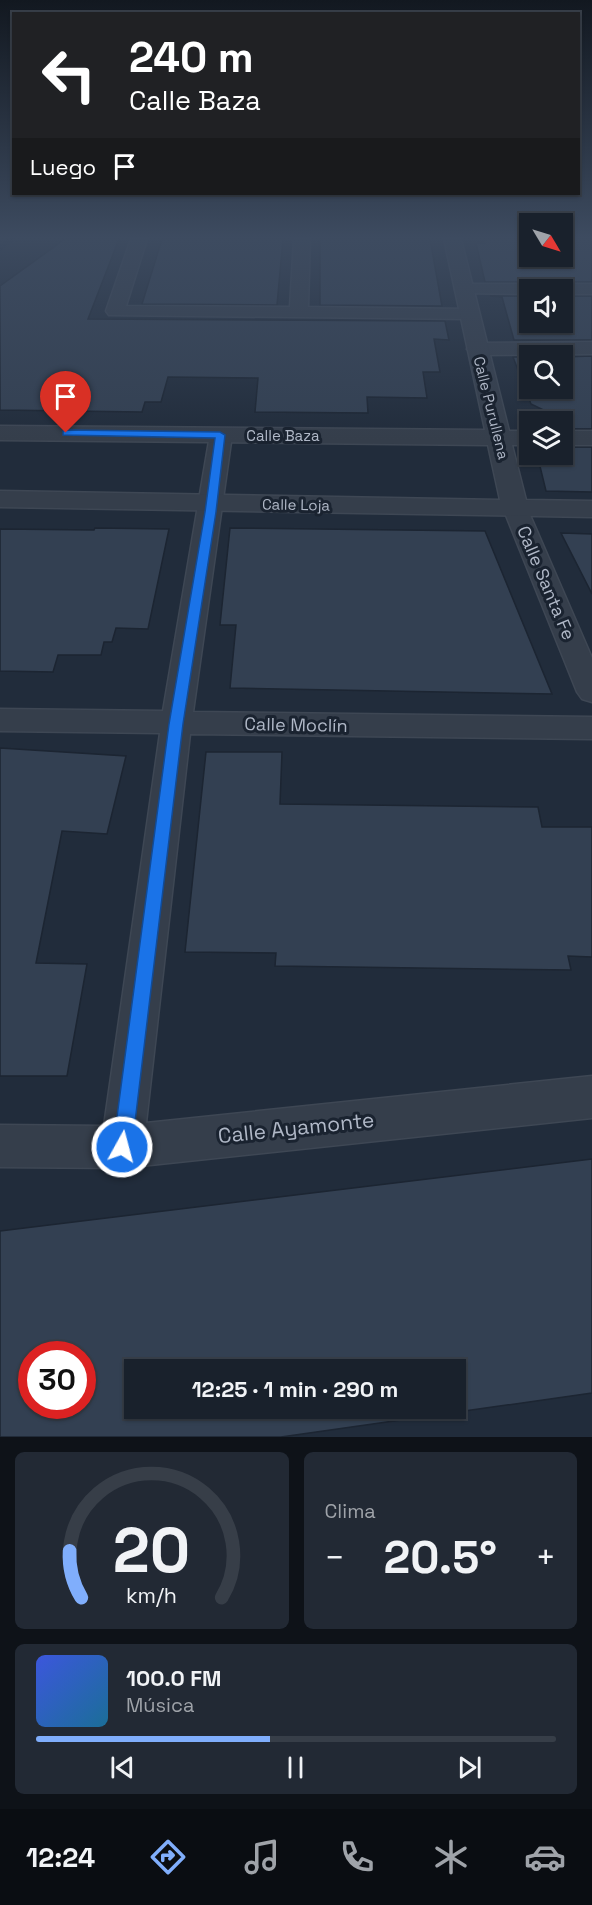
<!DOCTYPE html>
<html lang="es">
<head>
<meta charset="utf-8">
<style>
	body { margin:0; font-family:"Space Grotesk",sans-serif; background:#222934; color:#f1f3f6; height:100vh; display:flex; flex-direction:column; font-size:22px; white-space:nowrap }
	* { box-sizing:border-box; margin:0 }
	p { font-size:20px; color:#9fa3a9 }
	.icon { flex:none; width:33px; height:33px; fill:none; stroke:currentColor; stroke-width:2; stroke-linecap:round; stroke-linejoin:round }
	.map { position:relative; height:1437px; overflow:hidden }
	.sheet { display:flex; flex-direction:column; gap:15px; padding:15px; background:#0e1218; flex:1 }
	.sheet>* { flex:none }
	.guide { position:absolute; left:12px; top:12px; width:568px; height:183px; border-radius:0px; box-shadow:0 2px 4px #0004,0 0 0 2px #373e48; background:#202124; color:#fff; overflow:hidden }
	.needle { width:39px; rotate:128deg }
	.fabs { position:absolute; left:519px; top:213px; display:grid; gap:12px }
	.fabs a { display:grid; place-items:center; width:54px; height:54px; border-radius:0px; background:#19212c; box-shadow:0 2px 4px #0004,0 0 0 2px #373e48; font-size:30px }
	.speed { position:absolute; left:18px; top:1341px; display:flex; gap:12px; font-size:30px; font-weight:700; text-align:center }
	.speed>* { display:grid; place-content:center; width:78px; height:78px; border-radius:50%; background:#19212c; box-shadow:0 2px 4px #0004,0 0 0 2px #373e48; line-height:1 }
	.speed .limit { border:9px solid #d22; background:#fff; color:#111 }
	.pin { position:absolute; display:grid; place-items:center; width:51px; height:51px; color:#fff; margin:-62px -26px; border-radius:50% 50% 50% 0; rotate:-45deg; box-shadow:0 0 6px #0007 }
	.pin .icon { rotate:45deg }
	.me { position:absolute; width:66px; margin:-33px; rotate:7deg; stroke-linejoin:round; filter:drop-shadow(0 0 4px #0008) }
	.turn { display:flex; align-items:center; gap:21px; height:126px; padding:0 18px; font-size:27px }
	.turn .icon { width:78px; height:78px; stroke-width:2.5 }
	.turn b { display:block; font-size:42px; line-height:51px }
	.then { display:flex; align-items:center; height:57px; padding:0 18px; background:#0003; gap:12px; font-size:22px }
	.big { font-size:45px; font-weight:700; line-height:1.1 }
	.sheet .widget { flex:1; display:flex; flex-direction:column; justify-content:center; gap:9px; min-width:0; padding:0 21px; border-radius:9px; background:#222934 }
	.sheet .dial { align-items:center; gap:0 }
	.dial svg { height:156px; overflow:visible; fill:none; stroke:#373e48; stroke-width:7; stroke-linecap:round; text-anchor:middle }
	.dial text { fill:#f1f3f6; stroke:none }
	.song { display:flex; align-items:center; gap:18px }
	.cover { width:72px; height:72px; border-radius:9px; background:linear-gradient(135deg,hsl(230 70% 55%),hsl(200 70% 35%)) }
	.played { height:6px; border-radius:3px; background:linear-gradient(90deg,#80aefc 45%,#373e48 45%) }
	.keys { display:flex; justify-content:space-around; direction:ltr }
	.heat { display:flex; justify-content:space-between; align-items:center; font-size:33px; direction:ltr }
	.sheet .tiles { flex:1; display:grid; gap:15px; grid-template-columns:1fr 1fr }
	.widget:last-child { grid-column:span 2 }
	.trip { position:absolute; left:124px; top:1359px; width:342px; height:60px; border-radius:0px; background:#19212c; box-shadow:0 2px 4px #0004,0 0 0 2px #373e48; font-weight:700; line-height:60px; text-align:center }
	.tabs { display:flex; height:96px; justify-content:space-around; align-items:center; background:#0a0d12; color:#9fa3a9 }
	.tabs .icon { width:42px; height:42px }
	.tabs .selected { color:#80aefc }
	.tabs b { font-size:27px; color:#f1f3f6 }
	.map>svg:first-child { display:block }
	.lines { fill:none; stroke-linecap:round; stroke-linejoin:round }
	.stream { stroke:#142339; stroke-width:5 }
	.building { fill:#334052; stroke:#1c2532; stroke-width:1.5; fill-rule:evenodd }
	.minor-casing { stroke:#3e4754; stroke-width:3 }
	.tertiary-casing { stroke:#3e4754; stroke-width:3 }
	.minor { fill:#353e4b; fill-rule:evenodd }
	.tertiary { fill:#353e4b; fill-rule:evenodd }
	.route { fill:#1a73e8; stroke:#114b97; stroke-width:1.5 }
	.labels { text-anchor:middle; stroke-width:6; stroke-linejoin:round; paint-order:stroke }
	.far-street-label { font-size:15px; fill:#b0b8c7; stroke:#1a2330 }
	.street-label { font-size:18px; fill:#b0b8c7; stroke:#1a2330 }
	.near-street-label { font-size:21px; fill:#b0b8c7; stroke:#1a2330 }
</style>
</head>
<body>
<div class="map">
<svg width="592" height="1437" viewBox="0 0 592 1437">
	<rect width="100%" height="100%" fill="#212c3b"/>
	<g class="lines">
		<path class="stream" d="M0,248L12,239"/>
	</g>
	<g class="building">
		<path d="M65,239H119L88,319L445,321L449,340L434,339L440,372H423L427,398L367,397L368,413L255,412L258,378L168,377L161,402H145L142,412L0,410V286Z"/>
		<path d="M162,239H283L277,305L142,304Z"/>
		<path d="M320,239H430L442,306L320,305Z"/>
		<path d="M484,239H530V256H562V239H592V282H485L476,243H485Z"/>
		<path d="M490,296H530V322H562V296H592V340H514L502,297Z"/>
		<path d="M592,356V429H562V419L531,404L513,357H530V388H562V357Z"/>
		<path d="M562,447H592V492L546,491L537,454H562Z"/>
		<path d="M95,528L169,529L148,629L116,628L112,642H104L101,655H58L53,672L0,671V529L94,530Z"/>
		<path d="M230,528L485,531L552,694L230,688L236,625H220Z"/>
		<path d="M561,533L592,534V594Z"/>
		<path d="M0,748L126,756L107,834L62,831L36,963L87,964L67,1076H0Z"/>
		<path d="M206,752H282L280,804L538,807L542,827H592V957L568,956L571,970L275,966L276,953L185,952Z"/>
		<path d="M592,1159V1393L281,1437H0V1231ZM32,1354H82V1406H32ZM135,1370H456V1408H135Z"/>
	</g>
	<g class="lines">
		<defs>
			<g id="minor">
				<path d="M131,239H147L126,306L290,307L294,239H310L308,307L468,309L477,314L468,319L109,315L106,311Z"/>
				<path d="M464,284H592V294H562V290H530V294L458,293L455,289L458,285Z"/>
				<path d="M592,342V354L477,355L467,349L477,343Z"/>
				<path d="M221,429L229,430L232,435L193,712L592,717V739L190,734L146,1123L592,1076V1118L122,1168L0,1167V1125L104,1126L160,733L0,731V709L163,711L210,435L213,430Z"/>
				<path d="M515,501L523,503L527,508L592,658V702L582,699L577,692L503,508L507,503Z"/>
			</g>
			<g id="tertiary">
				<path d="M444,239H461L509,431H530V445H512L526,500L592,501V517L0,507V491L500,500L488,445L0,440V426L485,430Z"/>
				<rect x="562" y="431" width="30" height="14"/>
			</g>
		</defs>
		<use href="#minor" class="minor-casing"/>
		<use href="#tertiary" class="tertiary-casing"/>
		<use href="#minor" class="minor"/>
		<use href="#tertiary" class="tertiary"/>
	</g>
	<linearGradient id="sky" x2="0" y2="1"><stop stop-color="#121820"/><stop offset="0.54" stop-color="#3d4b60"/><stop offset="1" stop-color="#3d4b60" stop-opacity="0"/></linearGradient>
	<rect width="592" height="440" fill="url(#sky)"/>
	<path class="route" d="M66,430L220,432L225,435L216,512L183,724L132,1147L129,1154L122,1157L115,1154L113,1147L169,724L205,512L215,438L63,435V431Z"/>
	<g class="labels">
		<g class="far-street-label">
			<text transform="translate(491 408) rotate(76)" y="5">Calle Purullena</text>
			<text x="283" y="441">Calle Baza</text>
			<text transform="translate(296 505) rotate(1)" y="5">Calle Loja</text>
		</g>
		<g class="street-label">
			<text transform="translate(546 583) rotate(67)" y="6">Calle Santa Fe</text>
			<text transform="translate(296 725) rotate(1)" y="6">Calle Moclín</text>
		</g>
		<g class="near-street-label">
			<text transform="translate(296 1128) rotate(-6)" y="7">Calle Ayamonte</text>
		</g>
	</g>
</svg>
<div class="fabs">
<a><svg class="needle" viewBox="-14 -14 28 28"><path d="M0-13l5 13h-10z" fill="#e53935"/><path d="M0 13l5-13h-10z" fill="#9fa3a9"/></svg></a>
<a><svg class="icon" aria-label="sound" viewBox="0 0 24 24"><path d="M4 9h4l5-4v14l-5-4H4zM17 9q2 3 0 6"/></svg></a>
<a><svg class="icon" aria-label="search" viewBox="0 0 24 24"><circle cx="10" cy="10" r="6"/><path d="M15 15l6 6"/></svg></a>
<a><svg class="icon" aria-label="layers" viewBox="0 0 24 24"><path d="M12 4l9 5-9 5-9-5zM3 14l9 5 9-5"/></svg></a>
</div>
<div class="speed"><div class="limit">30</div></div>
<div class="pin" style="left:66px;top:433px;background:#d93025"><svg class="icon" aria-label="arrive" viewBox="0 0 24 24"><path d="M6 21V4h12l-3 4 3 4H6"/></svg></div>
<svg class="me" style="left:122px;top:1147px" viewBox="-20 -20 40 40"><circle r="17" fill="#1a73e8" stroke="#fff" stroke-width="3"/><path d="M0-11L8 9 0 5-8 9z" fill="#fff"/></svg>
<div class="trip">12:25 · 1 min · 290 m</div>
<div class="guide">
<div class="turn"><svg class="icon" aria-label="left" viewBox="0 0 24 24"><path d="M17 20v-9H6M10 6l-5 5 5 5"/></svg><div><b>240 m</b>Calle Baza</div></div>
<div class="then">Luego<svg class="icon" aria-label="arrive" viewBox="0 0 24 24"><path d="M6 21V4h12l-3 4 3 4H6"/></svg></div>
</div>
</div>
<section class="sheet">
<div class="tiles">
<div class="widget dial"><svg viewBox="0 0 100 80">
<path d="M14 69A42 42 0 1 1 86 69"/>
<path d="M14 69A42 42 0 0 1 8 45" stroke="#80aefc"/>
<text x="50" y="56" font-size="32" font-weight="700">20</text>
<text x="50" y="72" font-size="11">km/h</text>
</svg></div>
<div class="widget"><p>Clima</p>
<div class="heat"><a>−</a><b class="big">20.5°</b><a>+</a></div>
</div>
<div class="widget">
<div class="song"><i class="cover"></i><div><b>100.0 FM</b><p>Música</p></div></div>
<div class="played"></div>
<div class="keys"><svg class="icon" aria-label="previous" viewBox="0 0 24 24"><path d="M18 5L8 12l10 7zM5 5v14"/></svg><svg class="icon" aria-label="pause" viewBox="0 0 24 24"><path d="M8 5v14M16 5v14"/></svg><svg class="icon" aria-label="next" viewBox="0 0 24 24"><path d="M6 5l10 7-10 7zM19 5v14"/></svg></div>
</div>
</div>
</section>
<nav class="tabs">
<b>12:24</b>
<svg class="icon selected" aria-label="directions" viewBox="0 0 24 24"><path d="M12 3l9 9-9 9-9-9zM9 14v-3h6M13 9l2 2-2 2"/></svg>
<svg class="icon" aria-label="music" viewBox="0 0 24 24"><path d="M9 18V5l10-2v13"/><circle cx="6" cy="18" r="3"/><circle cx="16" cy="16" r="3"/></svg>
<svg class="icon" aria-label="phone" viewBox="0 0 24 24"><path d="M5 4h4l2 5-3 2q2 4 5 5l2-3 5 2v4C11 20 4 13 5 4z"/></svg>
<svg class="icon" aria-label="climate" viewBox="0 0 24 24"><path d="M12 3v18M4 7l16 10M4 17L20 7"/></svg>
<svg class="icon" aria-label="car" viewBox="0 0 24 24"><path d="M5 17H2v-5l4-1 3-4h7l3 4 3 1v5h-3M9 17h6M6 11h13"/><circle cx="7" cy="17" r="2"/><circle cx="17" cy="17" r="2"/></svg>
</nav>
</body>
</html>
